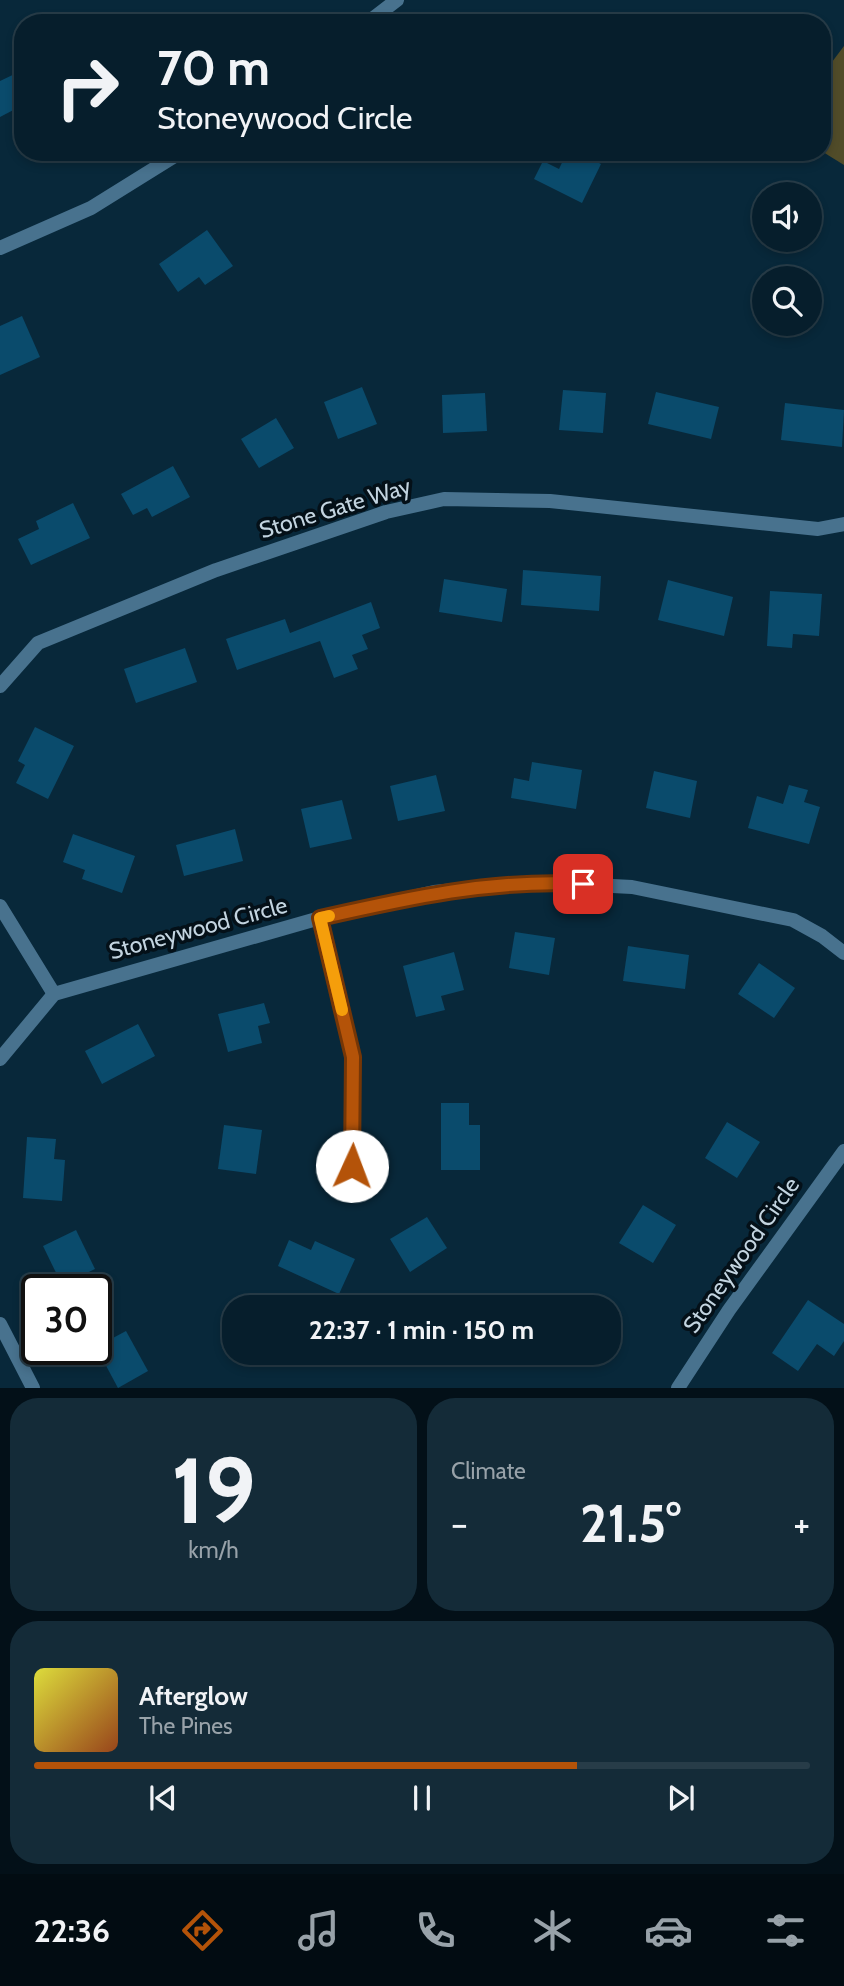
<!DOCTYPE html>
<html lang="en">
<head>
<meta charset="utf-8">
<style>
	body { margin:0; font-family:Cabin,sans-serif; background:#142b38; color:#f1f3f6; height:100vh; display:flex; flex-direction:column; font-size:26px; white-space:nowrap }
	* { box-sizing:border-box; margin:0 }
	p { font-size:23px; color:#98a2a9 }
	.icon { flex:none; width:38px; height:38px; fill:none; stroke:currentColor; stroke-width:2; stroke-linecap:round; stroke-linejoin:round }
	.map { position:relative; height:1388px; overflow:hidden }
	.sheet { display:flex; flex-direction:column; gap:10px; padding:10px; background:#031018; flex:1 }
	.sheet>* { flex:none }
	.top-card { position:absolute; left:14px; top:14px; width:817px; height:147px; border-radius:28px; box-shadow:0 4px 10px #0003,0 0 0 2px #273c48; background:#061e2c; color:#f1f3f6; overflow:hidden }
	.controls { position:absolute; left:752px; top:182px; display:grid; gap:14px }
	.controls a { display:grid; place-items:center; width:70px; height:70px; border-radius:50%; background:#061e2c; box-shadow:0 4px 10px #0003,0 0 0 2px #273c48; font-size:35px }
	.speed { position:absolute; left:21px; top:1274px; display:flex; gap:14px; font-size:35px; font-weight:700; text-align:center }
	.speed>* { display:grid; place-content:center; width:91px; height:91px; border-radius:50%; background:#061e2c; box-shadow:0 4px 10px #0003,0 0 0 2px #273c48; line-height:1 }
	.speed .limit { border:4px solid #111; border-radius:10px; background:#fff; color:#111 }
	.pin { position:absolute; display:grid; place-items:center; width:60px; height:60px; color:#fff; margin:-30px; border-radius:14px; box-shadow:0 4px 10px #0006 }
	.me { position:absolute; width:77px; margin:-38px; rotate:2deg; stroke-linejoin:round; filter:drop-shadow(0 0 5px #0008) }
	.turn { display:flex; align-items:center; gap:24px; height:147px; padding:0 28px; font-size:32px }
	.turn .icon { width:91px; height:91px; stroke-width:2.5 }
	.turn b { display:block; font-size:49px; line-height:60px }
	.big { font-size:52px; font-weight:800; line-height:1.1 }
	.sheet .card { flex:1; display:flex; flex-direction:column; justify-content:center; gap:10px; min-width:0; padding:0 24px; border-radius:28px; background:#142b38 }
	.sheet .dial { align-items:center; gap:0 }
	.dial b { font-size:91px; line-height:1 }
	.song { display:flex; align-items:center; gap:21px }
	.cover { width:84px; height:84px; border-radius:10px; background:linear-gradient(135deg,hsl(60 70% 55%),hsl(20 70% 35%)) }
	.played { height:7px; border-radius:4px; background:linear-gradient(90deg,#b45309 70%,#273c48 70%) }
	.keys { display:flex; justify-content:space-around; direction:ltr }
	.heat { display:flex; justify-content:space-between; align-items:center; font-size:38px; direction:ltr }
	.sheet .tiles { flex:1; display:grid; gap:10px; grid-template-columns:1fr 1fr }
	.card:last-child { grid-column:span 2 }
	.trip { position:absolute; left:222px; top:1295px; width:399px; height:70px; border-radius:28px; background:#061e2c; box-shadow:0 4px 10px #0003,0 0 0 2px #273c48; font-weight:800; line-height:70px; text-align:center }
	.dock { display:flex; height:112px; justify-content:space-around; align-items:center; background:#020c12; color:#98a2a9 }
	.dock .icon { width:49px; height:49px }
	.dock .active { color:#b45309 }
	.dock b { font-size:32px; color:#f1f3f6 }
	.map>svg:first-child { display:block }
	.green { fill:#514c29 }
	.building { fill:#0a4b6c }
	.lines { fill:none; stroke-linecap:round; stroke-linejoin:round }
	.minor { stroke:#48728e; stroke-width:14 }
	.tertiary { stroke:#48728e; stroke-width:14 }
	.route-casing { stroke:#753606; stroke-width:18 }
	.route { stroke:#b45309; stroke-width:12 }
	.slow { stroke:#f59e0b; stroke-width:12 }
	.labels { text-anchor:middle; stroke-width:7; stroke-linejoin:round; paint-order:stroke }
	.street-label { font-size:23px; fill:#c3d4e0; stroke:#041018 }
</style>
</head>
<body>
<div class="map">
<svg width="844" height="1388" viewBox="0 0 844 1388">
	<rect width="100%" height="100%" fill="#08283a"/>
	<path class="green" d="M844,46V165L823,152V74Z"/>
	<g class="building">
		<path d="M23,70V105L0,117V81Z"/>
		<path d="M567,152H577L601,164L582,203L534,179L543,161L559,169Z"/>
		<path d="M207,230L233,266L205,285L199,277L178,292L159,264Z"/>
		<path d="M22,316L40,357L0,375V326Z"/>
		<path d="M362,387L377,424L338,439L324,402Z"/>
		<path d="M563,390L606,393L603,433L559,430Z"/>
		<path d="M656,392L719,407L711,439L648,424Z"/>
		<path d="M485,393L487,431L443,433L442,395Z"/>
		<path d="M785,403L844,410L842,447L781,440Z"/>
		<path d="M276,418L294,448L259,468L241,439Z"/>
		<path d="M173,466L190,497L152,517L147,508L133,515L121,494Z"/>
		<path d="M73,503L90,538L31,565L18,539L39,529L36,521Z"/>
		<path d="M523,570L601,576L599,611L521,605Z"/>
		<path d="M444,579L507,589L502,622L439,612Z"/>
		<path d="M668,580L733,597L724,636L658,620Z"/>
		<path d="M770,591L822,594L819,636L793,634L792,648L767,646Z"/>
		<path d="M371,602L380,628L362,635L368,649L352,655L358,669L334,678L320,641L237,670L226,639L285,619L290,633Z"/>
		<path d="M185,648L197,682L136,703L124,669Z"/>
		<path d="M35,727L74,746L48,799L16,783L25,765L18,761Z"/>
		<path d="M532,762L582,770L576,809L511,798L514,778L529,781Z"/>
		<path d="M654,771L697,781L690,818L646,808Z"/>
		<path d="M436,775L445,811L398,821L390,786Z"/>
		<path d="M789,785L808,790L804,802L820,807L809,844L748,828L757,796L783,804Z"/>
		<path d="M342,800L352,839L310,848L301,809Z"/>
		<path d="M235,829L243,861L184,876L176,845Z"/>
		<path d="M73,834L135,856L122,893L82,879L85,870L63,862Z"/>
		<path d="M515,932L555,938L549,975L509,968Z"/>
		<path d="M628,946L689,955L685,989L623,981Z"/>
		<path d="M454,952L464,990L441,996L445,1010L416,1017L403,966Z"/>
		<path d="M759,963L795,988L774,1018L738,994Z"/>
		<path d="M264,1003L270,1023L258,1026L262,1043L228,1052L218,1014Z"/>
		<path d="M138,1024L155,1056L102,1084L85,1051Z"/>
		<path d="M441,1103H469V1125H480V1170H441Z"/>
		<path d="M727,1122L760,1142L737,1178L705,1158Z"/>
		<path d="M224,1125L262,1130L256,1174L218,1169Z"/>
		<path d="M27,1137L56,1139L54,1159L65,1160L62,1201L23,1198Z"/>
		<path d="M643,1205L676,1225L653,1263L619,1243Z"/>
		<path d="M427,1217L447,1248L410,1272L390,1239Z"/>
		<path d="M76,1230L95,1269L62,1285L43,1246Z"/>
		<path d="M289,1240L311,1250L315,1241L355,1259L339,1294L278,1266Z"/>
		<path d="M808,1300L844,1324V1341L834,1356L817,1344L798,1371L772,1353Z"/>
		<path d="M126,1331L148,1371L118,1388L96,1347Z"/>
	</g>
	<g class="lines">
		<g class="minor">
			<path d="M0,686L38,643L216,570L386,512L444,499L550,501L818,529L844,524"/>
			<path d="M0,906L54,994"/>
			<path d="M320,918L353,1057L352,1166"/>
			<path d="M0,1059L54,994L320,918L434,892L535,882L632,887L793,920L822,936L844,953"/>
			<path d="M0,1324L33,1388"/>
			<path d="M678,1388L729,1310L844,1151"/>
		</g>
		<g class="tertiary">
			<path d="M367,23L397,0"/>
			<path d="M0,248L91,208L181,152"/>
		</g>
	</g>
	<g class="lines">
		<defs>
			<path id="route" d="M352,1166L353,1057L320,918C408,898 493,879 583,884"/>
		</defs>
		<use href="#route" class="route-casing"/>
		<use href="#route" class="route"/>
		<path class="slow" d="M329,916L320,918L342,1010"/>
	</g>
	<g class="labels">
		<g class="street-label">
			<text transform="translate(335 508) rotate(-17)" y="8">Stone Gate Way</text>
			<text transform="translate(198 928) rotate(-15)" y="8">Stoneywood Circle</text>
			<text transform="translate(741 1255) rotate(-55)" y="8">Stoneywood Circle</text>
		</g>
	</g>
</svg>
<div class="controls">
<a><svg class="icon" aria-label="sound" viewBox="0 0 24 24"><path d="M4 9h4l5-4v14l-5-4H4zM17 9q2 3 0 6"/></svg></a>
<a><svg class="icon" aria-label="search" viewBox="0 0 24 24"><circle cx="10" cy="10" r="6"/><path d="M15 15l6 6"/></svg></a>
</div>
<div class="speed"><div class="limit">30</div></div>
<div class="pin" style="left:583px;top:884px;background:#d93025"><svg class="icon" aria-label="arrive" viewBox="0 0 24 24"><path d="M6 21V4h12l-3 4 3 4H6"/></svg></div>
<svg class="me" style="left:352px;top:1166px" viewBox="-20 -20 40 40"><circle r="19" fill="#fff"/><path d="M0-13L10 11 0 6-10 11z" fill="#b45309"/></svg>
<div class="trip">22:37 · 1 min · 150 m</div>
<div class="top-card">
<div class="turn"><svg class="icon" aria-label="right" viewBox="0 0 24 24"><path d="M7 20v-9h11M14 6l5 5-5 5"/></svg><div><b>70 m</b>Stoneywood Circle</div></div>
</div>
</div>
<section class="sheet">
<div class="tiles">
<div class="card dial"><b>19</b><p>km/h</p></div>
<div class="card"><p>Climate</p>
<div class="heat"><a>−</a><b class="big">21.5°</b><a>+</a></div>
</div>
<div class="card">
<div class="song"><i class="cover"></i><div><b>Afterglow</b><p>The Pines</p></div></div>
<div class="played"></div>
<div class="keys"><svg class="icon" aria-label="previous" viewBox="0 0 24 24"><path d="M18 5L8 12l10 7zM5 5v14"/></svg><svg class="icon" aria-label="pause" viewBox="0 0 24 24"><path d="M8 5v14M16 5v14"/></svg><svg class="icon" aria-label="next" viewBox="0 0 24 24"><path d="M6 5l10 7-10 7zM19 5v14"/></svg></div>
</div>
</div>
</section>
<nav class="dock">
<b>22:36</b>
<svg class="icon active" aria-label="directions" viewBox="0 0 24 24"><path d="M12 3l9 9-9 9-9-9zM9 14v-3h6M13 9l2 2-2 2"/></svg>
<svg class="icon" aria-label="music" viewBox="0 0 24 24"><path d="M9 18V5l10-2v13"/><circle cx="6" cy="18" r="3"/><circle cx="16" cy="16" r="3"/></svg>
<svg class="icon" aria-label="phone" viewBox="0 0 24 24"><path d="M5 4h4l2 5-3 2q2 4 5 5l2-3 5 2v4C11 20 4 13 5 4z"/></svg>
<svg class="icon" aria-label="climate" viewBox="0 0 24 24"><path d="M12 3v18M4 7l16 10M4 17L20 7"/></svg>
<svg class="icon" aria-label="car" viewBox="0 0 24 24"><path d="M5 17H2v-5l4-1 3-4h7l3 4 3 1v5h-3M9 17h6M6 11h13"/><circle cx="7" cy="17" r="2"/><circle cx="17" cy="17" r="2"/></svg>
<svg class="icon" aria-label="filters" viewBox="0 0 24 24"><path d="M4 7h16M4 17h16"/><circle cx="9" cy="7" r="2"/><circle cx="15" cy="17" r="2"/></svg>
</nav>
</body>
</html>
